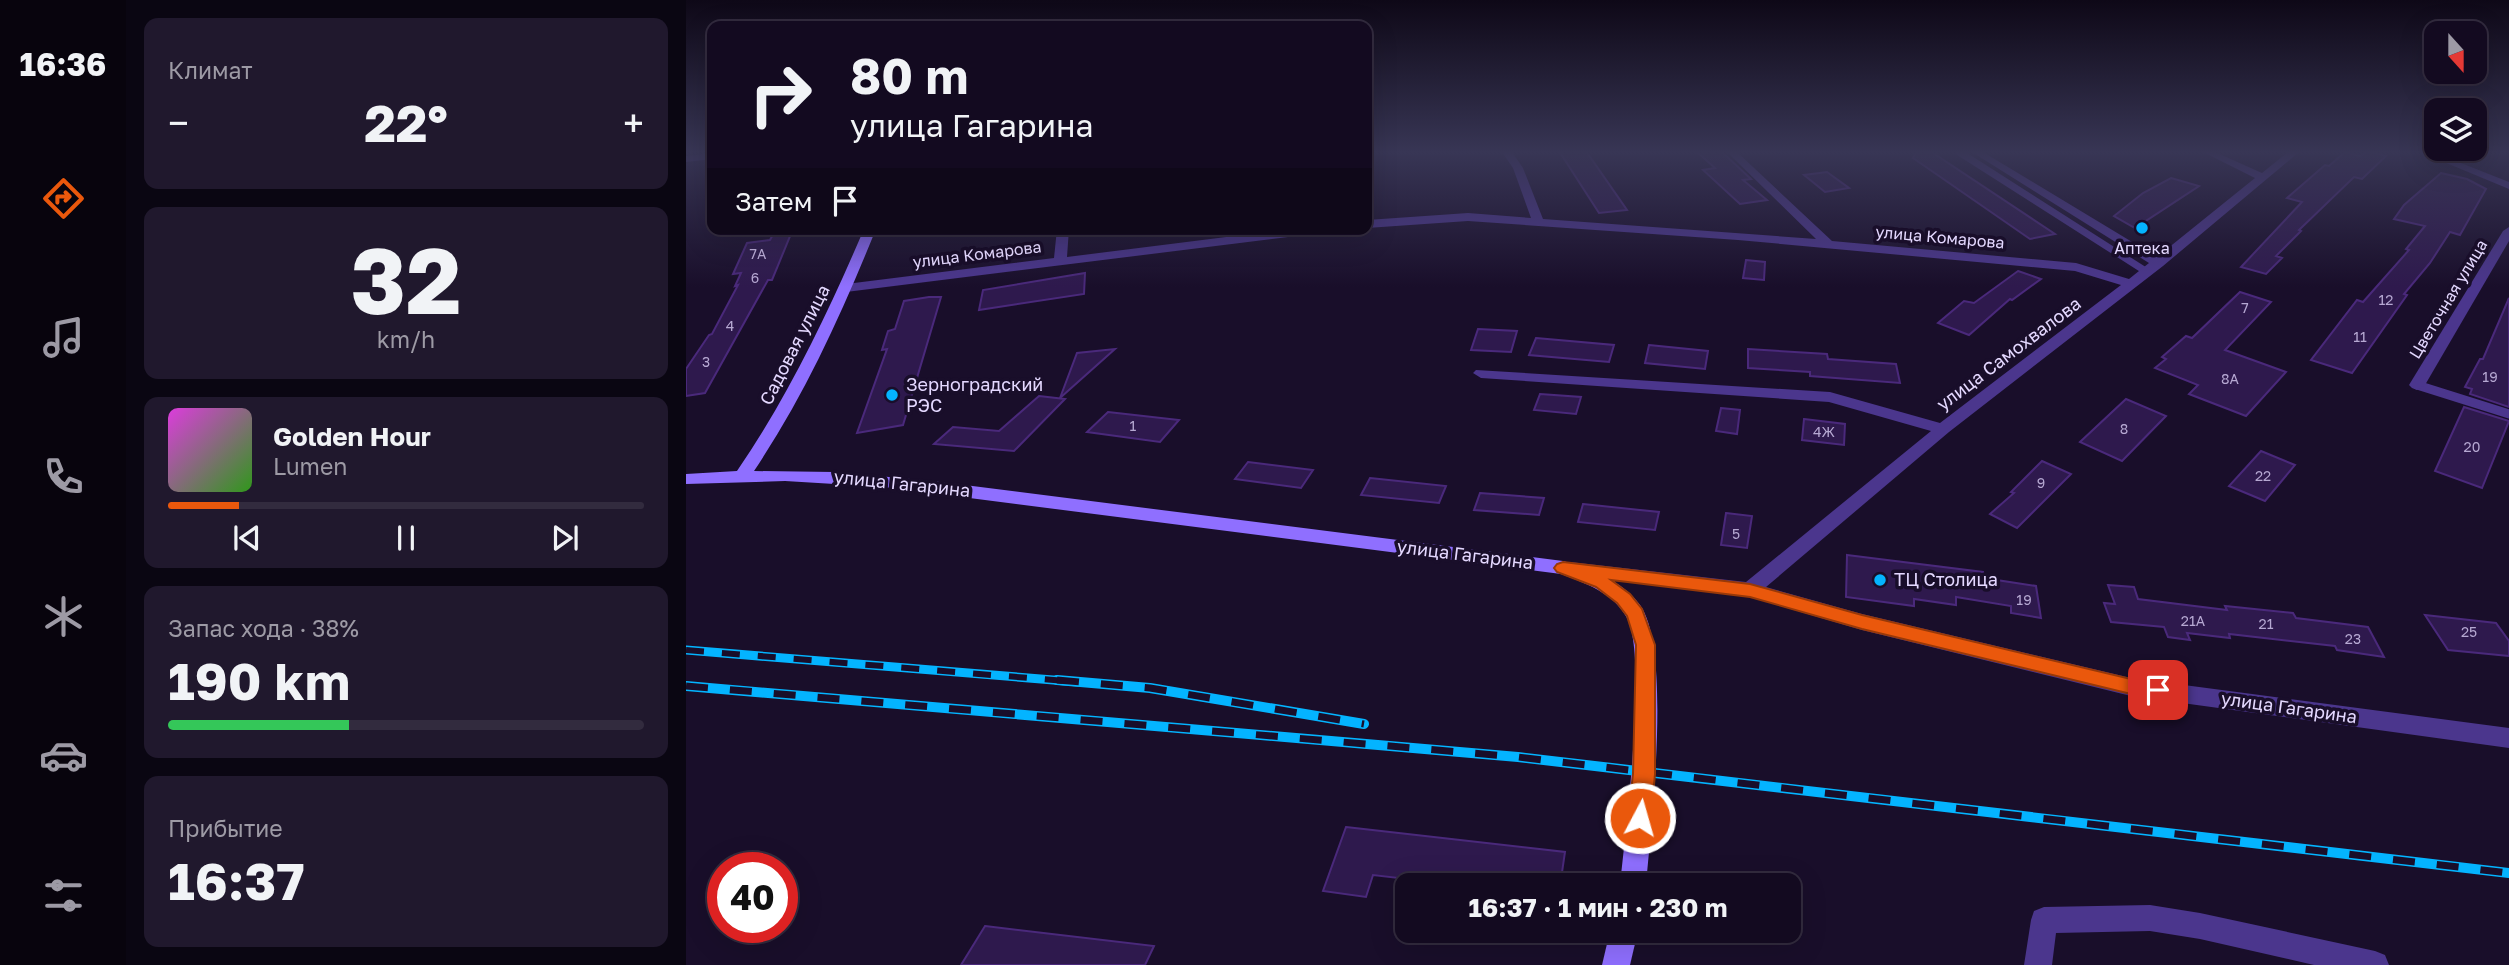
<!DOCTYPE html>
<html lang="ru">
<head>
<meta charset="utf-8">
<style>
	body { margin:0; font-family:"Golos Text",sans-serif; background:#20182d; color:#f1f3f6; height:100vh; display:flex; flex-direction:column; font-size:26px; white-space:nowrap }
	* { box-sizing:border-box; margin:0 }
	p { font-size:23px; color:#9d9aa5 }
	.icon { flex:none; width:38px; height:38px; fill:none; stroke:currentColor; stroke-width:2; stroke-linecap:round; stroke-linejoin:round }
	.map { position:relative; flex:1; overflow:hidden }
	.drawer { display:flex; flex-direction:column; gap:18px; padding:18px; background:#0a0612; width:560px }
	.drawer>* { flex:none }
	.hud { position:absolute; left:21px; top:21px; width:665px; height:214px; border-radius:14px; box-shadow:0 7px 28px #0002,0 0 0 2px #322b3e; background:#130a20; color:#f1f3f6; overflow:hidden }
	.needle { width:46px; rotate:159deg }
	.buttons { position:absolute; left:1738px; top:21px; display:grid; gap:14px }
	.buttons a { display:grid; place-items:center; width:63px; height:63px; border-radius:14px; background:#130a20; box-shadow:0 7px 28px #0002,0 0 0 2px #322b3e; font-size:35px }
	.speed { position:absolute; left:21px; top:852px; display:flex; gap:14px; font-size:35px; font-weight:700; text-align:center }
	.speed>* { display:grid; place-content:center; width:91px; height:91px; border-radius:50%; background:#130a20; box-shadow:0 7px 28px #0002,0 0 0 2px #322b3e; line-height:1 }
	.speed .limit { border:10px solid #d22; background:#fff; color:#111 }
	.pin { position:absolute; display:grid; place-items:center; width:60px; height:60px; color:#fff; margin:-30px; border-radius:14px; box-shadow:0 4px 10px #0006 }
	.me { position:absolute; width:77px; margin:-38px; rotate:6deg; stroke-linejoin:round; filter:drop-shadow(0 0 5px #0008) }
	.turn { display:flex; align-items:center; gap:24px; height:147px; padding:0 28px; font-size:32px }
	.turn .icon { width:91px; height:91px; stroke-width:2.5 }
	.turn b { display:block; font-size:49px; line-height:60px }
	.then { display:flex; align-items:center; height:66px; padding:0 28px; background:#0003; gap:14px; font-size:26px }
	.big { font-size:52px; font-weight:700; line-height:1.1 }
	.drawer .card { flex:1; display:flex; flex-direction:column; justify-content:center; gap:10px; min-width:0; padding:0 24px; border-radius:14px; background:#20182d }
	.drawer .dial { align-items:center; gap:0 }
	.dial b { font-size:91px; line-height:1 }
	.song { display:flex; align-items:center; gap:21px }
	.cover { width:84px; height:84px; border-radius:10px; background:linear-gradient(135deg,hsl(300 70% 55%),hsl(110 70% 35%)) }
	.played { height:7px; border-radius:4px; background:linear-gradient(90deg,#ea580c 15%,#322b3e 15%) }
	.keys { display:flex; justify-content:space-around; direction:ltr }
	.heat { display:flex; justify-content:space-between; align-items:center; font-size:38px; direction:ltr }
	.charge { height:10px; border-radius:5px; background:linear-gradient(90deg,#34c759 38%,#322b3e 0) }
	.trip { position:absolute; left:709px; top:873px; width:406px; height:70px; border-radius:14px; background:#130a20; box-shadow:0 7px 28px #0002,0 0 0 2px #322b3e; font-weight:700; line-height:70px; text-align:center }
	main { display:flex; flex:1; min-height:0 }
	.menu { display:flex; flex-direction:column; width:126px; justify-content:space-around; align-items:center; background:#08040d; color:#9d9aa5 }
	.menu .icon { width:49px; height:49px }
	.menu .active { color:#ea580c }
	.menu b { font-size:32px; color:#f1f3f6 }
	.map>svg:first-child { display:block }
	.building { fill:#2e194d; stroke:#4a297b; stroke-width:2 }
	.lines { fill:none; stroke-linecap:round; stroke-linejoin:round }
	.lane-far1 { stroke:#4b368d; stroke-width:7 }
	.lane { stroke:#4b368d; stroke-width:9 }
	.street { fill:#4b368d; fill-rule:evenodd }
	.secondary { fill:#8f6fff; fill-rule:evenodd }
	.rail-far1-casing { stroke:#04b4ff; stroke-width:9 }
	.rail-casing { stroke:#04b4ff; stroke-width:10 }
	.rail-far1 { stroke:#190e2a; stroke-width:6; stroke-dasharray:18; stroke-linecap:butt }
	.rail { stroke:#190e2a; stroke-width:7; stroke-dasharray:22; stroke-linecap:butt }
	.route { fill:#ea580c; stroke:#983908; stroke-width:2 }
	.poi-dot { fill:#04b4ff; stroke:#190e2a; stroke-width:2.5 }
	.labels { text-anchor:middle; stroke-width:7; stroke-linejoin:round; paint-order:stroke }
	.number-label { font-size:14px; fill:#b6a8d2 }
	.far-street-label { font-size:16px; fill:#e4d8ff; stroke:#190e2a }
	.far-poi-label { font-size:16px; fill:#e4d8ff; stroke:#190e2a }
	.street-label { font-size:18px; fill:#e4d8ff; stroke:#190e2a }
	.poi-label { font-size:18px; fill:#e4d8ff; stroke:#190e2a; text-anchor:start }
</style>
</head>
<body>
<main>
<nav class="menu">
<b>16:36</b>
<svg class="icon active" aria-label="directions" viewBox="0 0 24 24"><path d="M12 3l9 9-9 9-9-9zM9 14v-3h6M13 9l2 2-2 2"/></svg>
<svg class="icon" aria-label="music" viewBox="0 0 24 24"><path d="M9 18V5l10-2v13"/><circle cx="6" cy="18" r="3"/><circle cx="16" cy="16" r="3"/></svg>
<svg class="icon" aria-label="phone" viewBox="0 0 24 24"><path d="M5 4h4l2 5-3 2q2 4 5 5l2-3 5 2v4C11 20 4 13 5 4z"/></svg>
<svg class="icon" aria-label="climate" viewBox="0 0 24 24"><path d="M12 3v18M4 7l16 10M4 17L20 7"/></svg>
<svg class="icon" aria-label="car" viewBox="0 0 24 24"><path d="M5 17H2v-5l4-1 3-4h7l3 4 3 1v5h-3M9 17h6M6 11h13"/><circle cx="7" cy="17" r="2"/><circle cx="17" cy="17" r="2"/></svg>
<svg class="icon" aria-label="filters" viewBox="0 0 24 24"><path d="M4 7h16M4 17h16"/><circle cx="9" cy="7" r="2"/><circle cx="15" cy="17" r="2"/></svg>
</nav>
<section class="drawer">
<div class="card"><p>Климат</p>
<div class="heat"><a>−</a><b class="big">22°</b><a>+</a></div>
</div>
<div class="card dial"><b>32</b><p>km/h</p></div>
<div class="card">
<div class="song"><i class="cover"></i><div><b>Golden Hour</b><p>Lumen</p></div></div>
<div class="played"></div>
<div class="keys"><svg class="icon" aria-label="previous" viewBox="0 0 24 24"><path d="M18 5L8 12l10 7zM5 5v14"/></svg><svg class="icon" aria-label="pause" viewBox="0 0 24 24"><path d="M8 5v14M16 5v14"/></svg><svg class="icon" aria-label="next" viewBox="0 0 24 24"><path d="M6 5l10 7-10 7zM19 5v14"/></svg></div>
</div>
<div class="card"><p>Запас хода · 38%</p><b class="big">190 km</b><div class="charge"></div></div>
<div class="card"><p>Прибытие</p><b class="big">16:37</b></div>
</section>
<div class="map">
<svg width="1823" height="965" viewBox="0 0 1823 965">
	<rect width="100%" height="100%" fill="#190e2a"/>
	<g class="building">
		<path d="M873,151H900L941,210L913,213Z"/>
		<path d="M1010,151H1035L1065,179L1057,180L1081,200L1054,204L1017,170L1029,168Z"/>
		<path d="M1231,151H1244L1369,234L1344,239L1227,158Z"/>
		<path d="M1682,151L1700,156L1676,179L1668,177L1613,230L1615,231L1590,256L1596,258L1580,274L1555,267L1616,202L1601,198L1639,165L1643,166L1659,152L1674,156Z"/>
		<path d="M1141,172L1163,188L1139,192L1118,175Z"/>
		<path d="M1755,173L1781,179L1800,189L1774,235L1764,232L1744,263L1718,294L1721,295L1666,373L1625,360L1671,300L1677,302L1723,250L1720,249L1739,226L1708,219L1718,205Z"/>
		<path d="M1485,178L1513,186L1449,228L1428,216L1457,193Z"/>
		<path d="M90,229H107L86,280H82L19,393L0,396V369L23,335L26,334L52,285L49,286L55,273L47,274L61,243L84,240Z"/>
		<path d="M1060,260L1079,262L1078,280L1057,278Z"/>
		<path d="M1332,271L1355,279L1326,300L1324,299L1283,335L1252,323L1278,301L1288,303Z"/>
		<path d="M399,273L398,294L293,310L297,290Z"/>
		<path d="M1554,292L1585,302L1539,350L1600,372L1560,416L1503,394L1512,385L1469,368L1480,359L1476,357L1500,336L1506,338Z"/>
		<path d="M243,297H255L217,425L171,433L201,349L196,350L202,331L209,329L218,301Z"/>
		<path d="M1823,298V407L1784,394L1786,389L1779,387L1794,359H1797Z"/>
		<path d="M792,329L831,331L825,352L785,350Z"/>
		<path d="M850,338L928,345L923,362L843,355Z"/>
		<path d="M963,345L1022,351L1019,369L959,363Z"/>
		<path d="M429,349L374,398L391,353Z"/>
		<path d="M1062,349L1141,354L1142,359L1210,364L1214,383L1124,376V372L1062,368Z"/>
		<path d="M854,394L895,397L890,414L848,410Z"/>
		<path d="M353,396L379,399L328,451L248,444L267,427L313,431Z"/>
		<path d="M1440,399L1480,416L1436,461L1394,442Z"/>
		<path d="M1778,407L1823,421L1796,488L1749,471Z"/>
		<path d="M1035,408L1054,410L1051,434L1030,431Z"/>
		<path d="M422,412L493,420L474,442L401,432Z"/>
		<path d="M1118,419L1159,424L1158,445L1116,440Z"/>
		<path d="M1575,451L1609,465L1579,501L1543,486Z"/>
		<path d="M1356,461L1385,474L1331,528L1304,514L1328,493L1325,492Z"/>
		<path d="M562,462L627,470L615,488L549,479Z"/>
		<path d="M684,478L760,486L753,503L675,495Z"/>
		<path d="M794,493L858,498L853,515L788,510Z"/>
		<path d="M897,504L973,512L969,530L892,522Z"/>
		<path d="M1040,513L1066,516L1061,548L1035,545Z"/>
		<path d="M1161,555L1297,572L1298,578L1350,586L1355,618L1325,613V606L1270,597V605L1228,599V606L1160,597Z"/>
		<path d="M1422,585L1448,587L1452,599L1541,610L1539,606L1607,613L1610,618L1682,627L1698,657L1651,650L1649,646L1543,634L1544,638L1501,633L1504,640L1482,637L1478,627L1425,622L1418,603L1429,604Z"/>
		<path d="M1739,615L1810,623L1823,641V656L1762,650Z"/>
		<path d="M660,827L879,852L874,886H782L687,875L680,897L637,891Z"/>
		<path d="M299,926L468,946L459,965H275Z"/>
	</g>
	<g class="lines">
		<path class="lane-far1" d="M1273,152L1461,272"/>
		<path class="lane" d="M1731,385L1823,414"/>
		<g class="street">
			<path d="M816,152H826L837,168L857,219L1130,239L1041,152H1051L1146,241L1390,263L1443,279L1463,263L1286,152H1297L1471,257L1569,178L1517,152H1529L1576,173L1602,152H1613L1477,266L1263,432L1080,587L1176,614L1445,678L1823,728V748L1445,696L1176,630L1064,597L877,574L874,569L877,564L884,562L1060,582L1245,431L1143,402L795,378L787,373L790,370L1144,392L1254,423L1435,285L1389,271L1052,240L782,221L681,228V220L782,213L845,218L827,168Z"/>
			<path d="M1734,152H1747L1823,182V189Z"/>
			<path d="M26,153V159L0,162V156Z"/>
			<path d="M1823,227V241L1739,385L1731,390L1726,388L1723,385L1817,231Z"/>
			<path d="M371,229H383L381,257L603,229H640L634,233L160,292L153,288L160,284L368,258Z"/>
			<path d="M1464,905L1514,913L1689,951L1699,955L1703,965H1628L1514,939L1464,931L1370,933L1366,965H1338L1345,920L1348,911L1358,907Z"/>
		</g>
		<g class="secondary">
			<path d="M178,229H190C156,313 119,395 68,471L148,472L247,481L877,561C905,569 937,581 954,605C986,650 965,826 960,886H934C939,834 962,657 941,618C928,593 899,583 875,574L198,487L99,481L0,484V474L51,471C103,395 142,313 178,229Z"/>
			<path d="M924,931H952L944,965H916Z"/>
		</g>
		<defs>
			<path id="rail-far1" d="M0,650L392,682"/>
			<g id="rail">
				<path d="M371,680L464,688L678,724"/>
				<path d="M0,686L832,757L1823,873"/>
			</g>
		</defs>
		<use href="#rail-far1" class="rail-far1-casing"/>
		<use href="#rail" class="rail-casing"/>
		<use href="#rail-far1" class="rail-far1"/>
		<use href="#rail" class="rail"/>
	</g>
	<linearGradient id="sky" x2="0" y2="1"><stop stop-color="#0e0817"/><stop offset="0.53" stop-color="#383655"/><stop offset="1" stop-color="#383655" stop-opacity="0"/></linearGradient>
	<rect width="1823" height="287" fill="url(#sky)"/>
	<path class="route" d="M877,562L1064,584L1176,615L1445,679L1479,685L1482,690L1479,696L1472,698L1445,694L1176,629L1064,597L925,580L944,594L956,609L969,645V774L965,818L962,825L954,828L946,825L942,818L947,774L950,645L941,616L931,603L910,587L871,572L868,568L871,564Z"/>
	<g class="poi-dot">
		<circle cx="1456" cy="228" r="7"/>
		<circle cx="206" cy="395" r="7"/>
		<circle cx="1194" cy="580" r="7"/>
	</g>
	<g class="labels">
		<g class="number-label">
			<text x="72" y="259">7А</text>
			<text x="69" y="283">6</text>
			<text x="1700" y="305">12</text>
			<text x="1559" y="313">7</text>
			<text x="44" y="331">4</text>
			<text x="1674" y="342">11</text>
			<text x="20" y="367">3</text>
			<text x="1804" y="382">19</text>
			<text x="1544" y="384">8А</text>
			<text x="447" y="431">1</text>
			<text x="1438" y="434">8</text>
			<text x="1138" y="437">4Ж</text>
			<text x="1786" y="452">20</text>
			<text x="1577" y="481">22</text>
			<text x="1355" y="488">9</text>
			<text x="1050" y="539">5</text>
			<text x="1338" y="605">19</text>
			<text x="1507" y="626">21А</text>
			<text x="1580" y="629">21</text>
			<text x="1783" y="637">25</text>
			<text x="1667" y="644">23</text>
		</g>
		<g class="far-street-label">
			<text transform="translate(1254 237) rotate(5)" y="6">улица Комарова</text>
			<text transform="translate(291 254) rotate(-7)" y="6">улица Комарова</text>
			<text transform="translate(1762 299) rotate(-59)" y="6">Цветочная улица</text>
		</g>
		<g class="far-poi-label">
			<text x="1456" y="254">Аптека</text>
		</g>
		<g class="street-label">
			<text transform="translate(109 345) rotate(-63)" y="6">Садовая улица</text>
			<text transform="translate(1323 354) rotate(-37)" y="6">улица Самохвалова</text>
			<text transform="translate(216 484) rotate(6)" y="6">улица Гагарина</text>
			<text transform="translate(779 555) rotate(7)" y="6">улица Гагарина</text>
			<text transform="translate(1603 708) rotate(8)" y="6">улица Гагарина</text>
		</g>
		<g class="poi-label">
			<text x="220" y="391">Зерноградский<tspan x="220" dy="21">РЭС</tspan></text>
			<text x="1208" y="586">ТЦ Столица</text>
		</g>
	</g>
</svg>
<div class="buttons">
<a><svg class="needle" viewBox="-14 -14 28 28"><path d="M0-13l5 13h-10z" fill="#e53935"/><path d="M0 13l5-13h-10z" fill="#9d9aa5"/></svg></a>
<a><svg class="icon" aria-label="layers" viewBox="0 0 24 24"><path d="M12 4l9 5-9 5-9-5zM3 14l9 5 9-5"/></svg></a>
</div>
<div class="speed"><div class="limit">40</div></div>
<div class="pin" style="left:1472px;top:690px;background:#d93025"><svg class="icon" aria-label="arrive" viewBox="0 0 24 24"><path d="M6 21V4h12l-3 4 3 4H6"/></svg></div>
<svg class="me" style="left:954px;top:818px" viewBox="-20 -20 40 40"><circle r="17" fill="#ea580c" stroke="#fff" stroke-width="3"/><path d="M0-11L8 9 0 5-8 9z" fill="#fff"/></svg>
<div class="trip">16:37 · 1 мин · 230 m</div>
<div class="hud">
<div class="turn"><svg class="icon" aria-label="right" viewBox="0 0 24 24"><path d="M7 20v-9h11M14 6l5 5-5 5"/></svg><div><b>80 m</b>улица Гагарина</div></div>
<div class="then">Затем<svg class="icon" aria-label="arrive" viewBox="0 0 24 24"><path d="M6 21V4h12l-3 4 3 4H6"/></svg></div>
</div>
</div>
</main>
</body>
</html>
